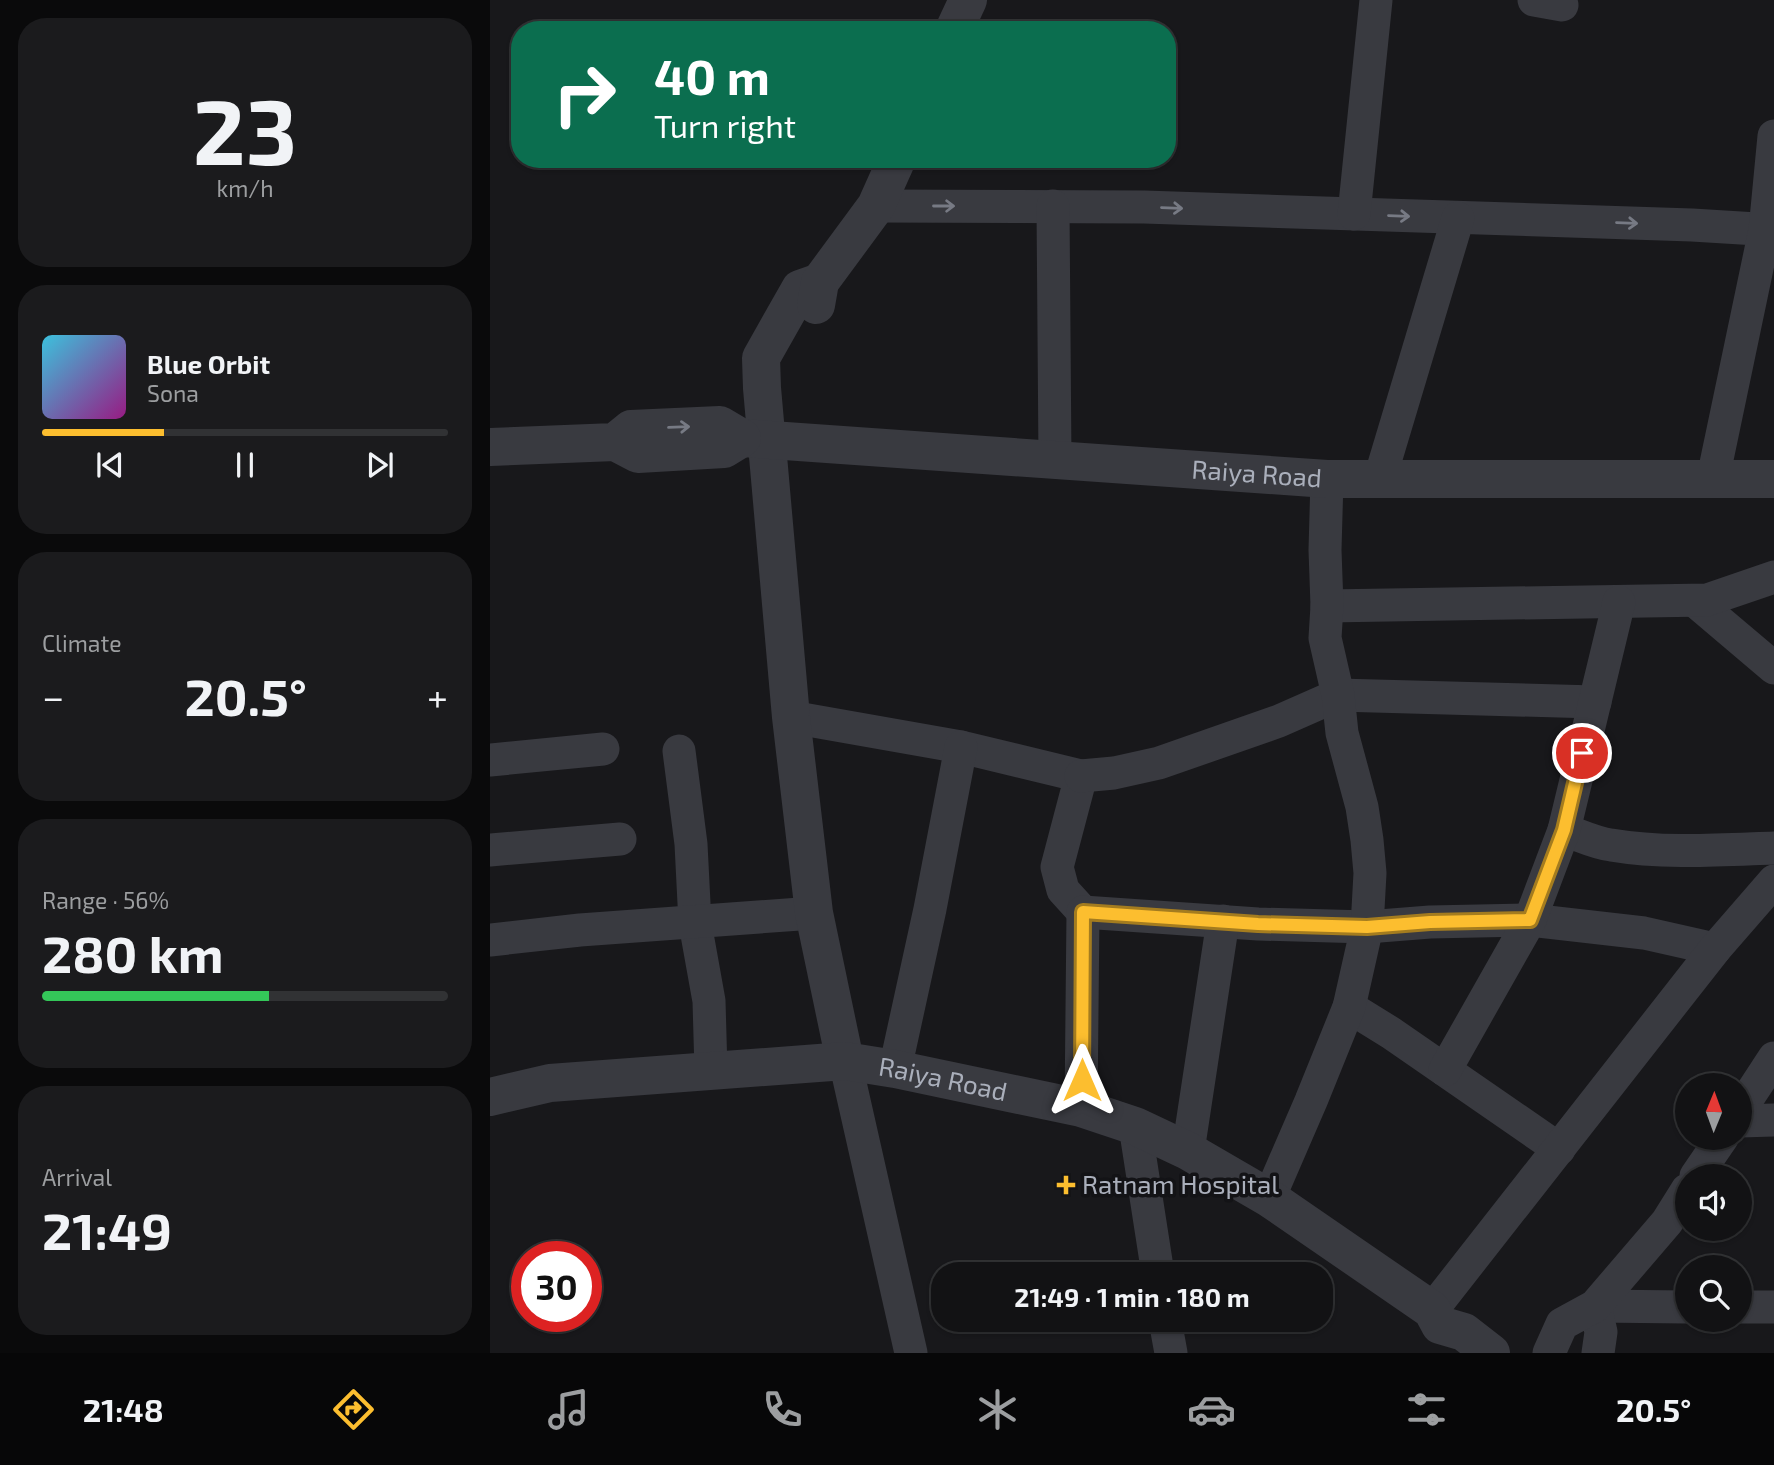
<!DOCTYPE html>
<html lang="en">
<head>
<meta charset="utf-8">
<style>
	body { margin:0; font-family:"Exo 2",sans-serif; background:#1b1b1d; color:#f1f3f6; height:100vh; display:flex; flex-direction:column; font-size:26px; white-space:nowrap }
	* { box-sizing:border-box; margin:0 }
	p { font-size:23px; color:#9c9ea0 }
	.icon { flex:none; width:38px; height:38px; fill:none; stroke:currentColor; stroke-width:2; stroke-linecap:round; stroke-linejoin:round }
	.map { position:relative; flex:1; overflow:hidden }
	.details { display:flex; flex-direction:column; gap:18px; padding:18px; background:#0a0a0b; width:490px }
	.details>* { flex:none }
	.top-card { position:absolute; left:21px; top:21px; width:665px; height:147px; border-radius:28px; box-shadow:0 2px 5px #0004,0 0 0 2px #313234; background:#0b6e4f; color:#fff; overflow:hidden }
	.needle { width:46px; rotate:1deg }
	.tools { position:absolute; left:1185px; top:1073px; display:grid; gap:14px }
	.tools a { display:grid; place-items:center; width:77px; height:77px; border-radius:50%; background:#121214; box-shadow:0 2px 5px #0004,0 0 0 2px #313234; font-size:35px }
	.speed { position:absolute; left:21px; top:1241px; display:flex; gap:14px; font-size:35px; font-weight:700; text-align:center }
	.speed>* { display:grid; place-content:center; width:91px; height:91px; border-radius:50%; background:#121214; box-shadow:0 2px 5px #0004,0 0 0 2px #313234; line-height:1 }
	.speed .limit { border:10px solid #d22; background:#fff; color:#111 }
	.pin { position:absolute; display:grid; place-items:center; width:60px; height:60px; color:#fff; margin:-30px; border:4px solid #fff; border-radius:50%; box-shadow:0 2px 7px #0007 }
	.me { position:absolute; width:77px; margin:-38px; rotate:0deg; stroke-linejoin:round; filter:drop-shadow(0 0 5px #0008) }
	.turn { display:flex; align-items:center; gap:24px; height:147px; padding:0 28px; font-size:32px }
	.turn .icon { width:91px; height:91px; stroke-width:2.5 }
	.turn b { display:block; font-size:49px; line-height:60px }
	.big { font-size:52px; font-weight:700; line-height:1.1 }
	.details .tile { flex:1; display:flex; flex-direction:column; justify-content:center; gap:10px; min-width:0; padding:0 24px; border-radius:28px; background:#1b1b1d }
	.details .dial { align-items:center; gap:0 }
	.dial b { font-size:91px; line-height:1 }
	.song { display:flex; align-items:center; gap:21px }
	.cover { width:84px; height:84px; border-radius:10px; background:linear-gradient(135deg,hsl(190 70% 55%),hsl(310 70% 35%)) }
	.played { height:7px; border-radius:4px; background:linear-gradient(90deg,#fcbe2f 30%,#313234 30%) }
	.keys { display:flex; justify-content:space-around; direction:ltr }
	.heat { display:flex; justify-content:space-between; align-items:center; font-size:38px; direction:ltr }
	.charge { height:10px; border-radius:5px; background:linear-gradient(90deg,#34c759 56%,#313234 0) }
	.trip { position:absolute; left:441px; top:1262px; width:402px; height:70px; border-radius:28px; background:#121214; box-shadow:0 2px 5px #0004,0 0 0 2px #313234; font-weight:700; line-height:70px; text-align:center }
	.tab-bar { display:flex; height:112px; justify-content:space-around; align-items:center; background:#070708; color:#9c9ea0 }
	.tab-bar .icon { width:49px; height:49px }
	.tab-bar .on { color:#fcbe2f }
	.tab-bar b { font-size:32px; color:#f1f3f6 }
	main { display:flex; flex:1; min-height:0 }
	.map>svg:first-child { display:block }
	.lines { fill:none; stroke-linecap:round; stroke-linejoin:round }
	.minor { stroke:#393a40; stroke-width:33 }
	.tertiary { stroke:#393a40; stroke-width:38 }
	.oneway { stroke:#777a84 }
	.route-casing { stroke:#a47c1f; stroke-width:18 }
	.route { stroke:#fcbe2f; stroke-width:12 }
	.poi-dot { fill:#fcbe2f; stroke:#131316; stroke-width:2.5 }
	.labels { text-anchor:middle; stroke-width:7; stroke-linejoin:round; paint-order:stroke }
	.street-label { font-size:26px; fill:#aaafbb; stroke:#131316 }
	.poi-label { font-size:26px; fill:#aaafbb; stroke:#131316; text-anchor:start }
</style>
</head>
<body>
<main>
<section class="details">
<div class="tile dial"><b>23</b><p>km/h</p></div>
<div class="tile">
<div class="song"><i class="cover"></i><div><b>Blue Orbit</b><p>Sona</p></div></div>
<div class="played"></div>
<div class="keys"><svg class="icon" aria-label="previous" viewBox="0 0 24 24"><path d="M18 5L8 12l10 7zM5 5v14"/></svg><svg class="icon" aria-label="pause" viewBox="0 0 24 24"><path d="M8 5v14M16 5v14"/></svg><svg class="icon" aria-label="next" viewBox="0 0 24 24"><path d="M6 5l10 7-10 7zM19 5v14"/></svg></div>
</div>
<div class="tile"><p>Climate</p>
<div class="heat"><a>−</a><b class="big">20.5°</b><a>+</a></div>
</div>
<div class="tile"><p>Range · 56%</p><b class="big">280 km</b><div class="charge"></div></div>
<div class="tile"><p>Arrival</p><b class="big">21:49</b></div>
</section>
<div class="map">
<svg width="1284" height="1353" viewBox="0 0 1284 1353">
	<rect width="100%" height="100%" fill="#18181b"/>
	<g class="lines">
		<g class="minor">
			<path d="M1044,0L1072,5"/>
			<path d="M386,206L654,207L1202,225L1284,230"/>
			<path d="M563,206L565,461"/>
			<path d="M864,214L886,0"/>
			<path d="M890,478L968,218"/>
			<path d="M1223,478L1275,230L1284,136"/>
			<path d="M1205,601L1284,668"/>
			<path d="M837,606L1217,600L1284,577"/>
			<path d="M301,717L471,747L591,776L567,867L573,890L593,912L768,924L877,927L940,922L1040,920L1154,933L1225,949"/>
			<path d="M189,751L201,844L205,923L219,1001L221,1071"/>
			<path d="M0,760L113,749"/>
			<path d="M591,776L624,773L669,763L789,721L848,695L1105,702"/>
			<path d="M1074,830C1089,835 1105,843 1121,845C1174,854 1230,850 1284,848"/>
			<path d="M0,850L130,839"/>
			<path d="M0,940L90,930L324,913"/>
			<path d="M859,1007L901,1033L1069,1149"/>
			<path d="M355,1061L421,1353"/>
			<path d="M405,1069L440,909L471,747"/>
			<path d="M955,1070L1040,920L1074,830L1129,602"/>
			<path d="M591,1108L593,912"/>
			<path d="M1250,1110L1284,1058"/>
			<path d="M1250,1121L1284,1120"/>
			<path d="M645,1126L668,1274"/>
			<path d="M698,1151L733,921"/>
			<path d="M1206,1176L1232,1138"/>
			<path d="M779,1198L821,1101L859,1007L877,927L880,873L877,840L872,807L852,733L848,695L835,638L837,606L835,550L837,479"/>
			<path d="M1105,1306L1197,1307"/>
			<path d="M1105,1306L1111,1332L1108,1353"/>
			<path d="M1250,1307H1284"/>
			<path d="M942,1310L1225,949L1284,881"/>
			<path d="M675,1320L681,1353"/>
			<path d="M1059,1353L1072,1324L1105,1306L1177,1222L1197,1190"/>
		</g>
		<g class="tertiary">
			<path d="M464,30L478,0"/>
			<path d="M330,282L310,289L271,358L272,388L301,717L324,913L355,1061"/>
			<path d="M326,305L330,282L386,206L407,159"/>
			<path id="s1" d="M252,438L837,479H1284"/>
			<path d="M0,447L125,442L148,454L234,449L252,438L230,425L141,429L125,442"/>
			<path id="s2" d="M0,1097L60,1083L355,1061L405,1069L591,1108L645,1126L698,1151L779,1198L942,1310L950,1325L974,1332L1001,1353"/>
		</g>
	</g>
	<defs><path id="oneway-shaft" d="M-6 0H5M1.5-3L5.5 0L1.5 3" fill="none" stroke-width="1.6" stroke-linecap="round" stroke-linejoin="round" transform="scale(1.75)"/></defs>
	<g class="oneway">
		<use href="#oneway-shaft" transform="translate(454 206)"/>
		<use href="#oneway-shaft" transform="translate(682 208) rotate(2)"/>
		<use href="#oneway-shaft" transform="translate(909 216) rotate(2)"/>
		<use href="#oneway-shaft" transform="translate(1137 223) rotate(2)"/>
		<use href="#oneway-shaft" transform="translate(189 427) rotate(-2)"/>
	</g>
	<g class="lines">
		<defs>
			<path id="route" d="M592,1080L593,912L768,924L877,927L940,922L1040,920L1074,830L1092,753"/>
		</defs>
		<use href="#route" class="route-casing"/>
		<use href="#route" class="route"/>
	</g>
	<path class="poi-dot" d="M572.5 1174.5h7v7h7v7h-7v7h-7v-7h-7v-7h7z"/>
	<g class="labels">
		<g class="street-label">
			<text dy="9" stroke="none"><textPath href="#s1" startOffset="516">Raiya Road</textPath></text>
			<text dy="9" stroke="none"><textPath href="#s2" startOffset="457">Raiya Road</textPath></text>
		</g>
		<g class="poi-label">
			<text x="592" y="1194">Ratnam Hospital</text>
		</g>
	</g>
</svg>
<div class="tools">
<a><svg class="needle" viewBox="-14 -14 28 28"><path d="M0-13l5 13h-10z" fill="#e53935"/><path d="M0 13l5-13h-10z" fill="#9c9ea0"/></svg></a>
<a><svg class="icon" aria-label="sound" viewBox="0 0 24 24"><path d="M4 9h4l5-4v14l-5-4H4zM17 9q2 3 0 6"/></svg></a>
<a><svg class="icon" aria-label="search" viewBox="0 0 24 24"><circle cx="10" cy="10" r="6"/><path d="M15 15l6 6"/></svg></a>
</div>
<div class="speed"><div class="limit">30</div></div>
<div class="pin" style="left:1092px;top:753px;background:#d93025"><svg class="icon" aria-label="arrive" viewBox="0 0 24 24"><path d="M6 21V4h12l-3 4 3 4H6"/></svg></div>
<svg class="me" style="left:592px;top:1080px" viewBox="-20 -20 40 40"><path d="M0-17L14 15 0 8-14 15z" fill="#fcbe2f" stroke="#fff" stroke-width="4"/></svg>
<div class="trip">21:49 · 1 min · 180 m</div>
<div class="top-card">
<div class="turn"><svg class="icon" aria-label="right" viewBox="0 0 24 24"><path d="M7 20v-9h11M14 6l5 5-5 5"/></svg><div><b>40 m</b>Turn right</div></div>
</div>
</div>
</main>
<nav class="tab-bar">
<b>21:48</b>
<svg class="icon on" aria-label="directions" viewBox="0 0 24 24"><path d="M12 3l9 9-9 9-9-9zM9 14v-3h6M13 9l2 2-2 2"/></svg>
<svg class="icon" aria-label="music" viewBox="0 0 24 24"><path d="M9 18V5l10-2v13"/><circle cx="6" cy="18" r="3"/><circle cx="16" cy="16" r="3"/></svg>
<svg class="icon" aria-label="phone" viewBox="0 0 24 24"><path d="M5 4h4l2 5-3 2q2 4 5 5l2-3 5 2v4C11 20 4 13 5 4z"/></svg>
<svg class="icon" aria-label="climate" viewBox="0 0 24 24"><path d="M12 3v18M4 7l16 10M4 17L20 7"/></svg>
<svg class="icon" aria-label="car" viewBox="0 0 24 24"><path d="M5 17H2v-5l4-1 3-4h7l3 4 3 1v5h-3M9 17h6M6 11h13"/><circle cx="7" cy="17" r="2"/><circle cx="17" cy="17" r="2"/></svg>
<svg class="icon" aria-label="filters" viewBox="0 0 24 24"><path d="M4 7h16M4 17h16"/><circle cx="9" cy="7" r="2"/><circle cx="15" cy="17" r="2"/></svg>
<b>20.5°</b>
</nav>
</body>
</html>
